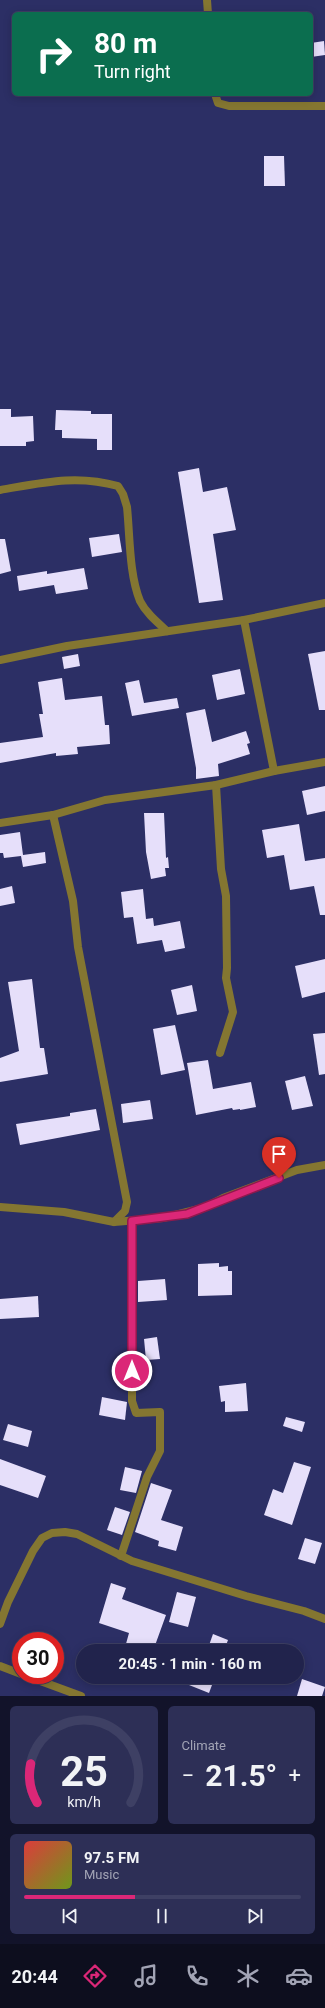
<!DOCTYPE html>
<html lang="en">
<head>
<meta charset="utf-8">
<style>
	body { margin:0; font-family:Roboto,sans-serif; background:#2d2f56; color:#f1f3f6; height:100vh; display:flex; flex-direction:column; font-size:15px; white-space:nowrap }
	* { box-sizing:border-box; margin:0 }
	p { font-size:13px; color:#a2a4b5 }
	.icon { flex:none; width:22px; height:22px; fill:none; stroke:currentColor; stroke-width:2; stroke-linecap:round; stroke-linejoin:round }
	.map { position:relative; height:1696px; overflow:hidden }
	.drawer { display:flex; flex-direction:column; gap:10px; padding:10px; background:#12132a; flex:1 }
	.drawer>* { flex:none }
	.hud { position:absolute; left:12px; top:12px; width:301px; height:84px; border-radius:6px; box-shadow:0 2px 10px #0003,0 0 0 1px #3e4064; background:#0b6e4f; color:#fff; overflow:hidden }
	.speed { position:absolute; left:12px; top:1632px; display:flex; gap:8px; font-size:20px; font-weight:700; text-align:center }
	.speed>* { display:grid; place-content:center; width:52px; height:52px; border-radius:50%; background:#21234c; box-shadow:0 2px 10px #0003,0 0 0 1px #3e4064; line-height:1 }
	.speed .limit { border:6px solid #d22; background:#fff; color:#111 }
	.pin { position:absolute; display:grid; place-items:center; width:34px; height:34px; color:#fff; margin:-41px -17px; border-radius:50% 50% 50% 0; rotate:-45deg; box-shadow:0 0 4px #0007 }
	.pin .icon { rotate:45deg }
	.me { position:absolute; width:44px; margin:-22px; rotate:0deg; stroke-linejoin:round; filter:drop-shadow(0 0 3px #0008) }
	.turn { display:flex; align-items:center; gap:14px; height:84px; padding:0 16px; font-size:18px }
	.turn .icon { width:52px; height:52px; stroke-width:2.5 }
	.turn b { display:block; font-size:28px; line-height:34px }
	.big { font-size:30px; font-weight:700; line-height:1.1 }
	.drawer .widget { flex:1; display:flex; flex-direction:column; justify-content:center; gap:6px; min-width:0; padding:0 14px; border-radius:6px; background:#2d2f56 }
	.drawer .dial { align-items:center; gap:0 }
	.dial svg { height:104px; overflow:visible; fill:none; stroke:#3e4064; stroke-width:7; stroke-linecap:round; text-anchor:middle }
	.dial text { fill:#f1f3f6; stroke:none }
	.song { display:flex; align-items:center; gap:12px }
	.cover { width:48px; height:48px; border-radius:6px; background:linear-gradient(135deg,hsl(0 70% 55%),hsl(80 70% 35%)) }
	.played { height:4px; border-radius:2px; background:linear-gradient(90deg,#db2777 40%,#3e4064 40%) }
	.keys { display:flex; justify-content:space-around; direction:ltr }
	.heat { display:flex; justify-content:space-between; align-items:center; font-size:22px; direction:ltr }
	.drawer .tiles { flex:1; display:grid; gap:10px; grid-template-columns:1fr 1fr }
	.widget:last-child { grid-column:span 2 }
	.trip { position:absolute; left:76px; top:1644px; width:228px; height:40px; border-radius:20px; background:#21234c; box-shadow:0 2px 10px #0003,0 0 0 1px #3e4064; font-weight:700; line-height:40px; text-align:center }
	.menu { display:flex; height:64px; justify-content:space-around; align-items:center; background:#0d0e1e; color:#a2a4b5 }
	.menu .icon { width:28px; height:28px }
	.menu .active { color:#db2777 }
	.menu b { font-size:18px; color:#f1f3f6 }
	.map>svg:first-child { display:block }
	.building { fill:#e6dffa }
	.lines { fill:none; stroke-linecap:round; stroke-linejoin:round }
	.minor { stroke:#847631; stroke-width:8 }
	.route-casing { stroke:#8e194d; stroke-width:10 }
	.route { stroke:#db2777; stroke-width:7 }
</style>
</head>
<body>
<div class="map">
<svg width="325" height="1696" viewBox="0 0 325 1696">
	<rect width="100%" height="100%" fill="#2c2f65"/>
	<g class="building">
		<path d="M324,41L325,55L311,57V43Z"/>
		<path d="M264,156H284L285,186H264Z"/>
		<path d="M0,409H11V417L33,416L34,441L26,442V446H0Z"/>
		<path d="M56,410L91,411V414H112V450H97V439L62,438V430H55Z"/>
		<path d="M199,468L203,492L227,487L236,530L213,534L223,600L199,603L178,472Z"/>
		<path d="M119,534L122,552L92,557L89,538Z"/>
		<path d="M0,539H5L11,571L0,574Z"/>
		<path d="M84,568L88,589L56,594L54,585L19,591L17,576L47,571V574Z"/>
		<path d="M325,651V710H319L308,654Z"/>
		<path d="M78,654L80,666L64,669L62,657Z"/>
		<path d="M240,669L245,694L217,700L212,675Z"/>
		<path d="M62,678L65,700L102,696L105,725H109L110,744L77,747L78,754L56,756V753L0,763V743L43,737L39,714H43L38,682Z"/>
		<path d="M139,680L144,703L177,698L179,708L132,716L125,683Z"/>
		<path d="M205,709L212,742L246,731L250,743L247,744L250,754L218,764L219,776L196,779V768L186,713Z"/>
		<path d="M325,786V811L307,815L302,791Z"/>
		<path d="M144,813H164L166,858L168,857L169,868H165L166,876L151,879L146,852Z"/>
		<path d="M299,824L305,861L325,858V915H320L314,886L290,890L284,855L267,858L262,830Z"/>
		<path d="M20,832L23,855L45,852L46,863L23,867L21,856L4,858L3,853H0V835Z"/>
		<path d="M12,886L15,903L0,906V889Z"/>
		<path d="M143,889L146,919L153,918L154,926L180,921L185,948L165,952L162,940L137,944L133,917L124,918L121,892Z"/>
		<path d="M325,959V992L302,998L295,966Z"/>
		<path d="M32,979L40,1048H44L48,1074L0,1082V1058L19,1051L8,982Z"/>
		<path d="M192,985L197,1011L177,1015L171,990Z"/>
		<path d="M175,1025L185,1070L161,1075L153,1029Z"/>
		<path d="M325,1033V1074L319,1075L313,1034Z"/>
		<path d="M208,1060L213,1089L251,1082L256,1107L240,1110V1109L233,1110L232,1108L196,1115L187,1063Z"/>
		<path d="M305,1076L313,1106L292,1110L285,1081Z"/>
		<path d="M150,1100L153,1119L123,1123L121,1104Z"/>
		<path d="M96,1109L100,1130L20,1145L16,1124L70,1116V1113Z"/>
		<path d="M219,1263V1267L228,1266V1271H232V1295L198,1296V1264Z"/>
		<path d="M165,1279L167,1300L138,1302V1281Z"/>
		<path d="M38,1296L39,1317L0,1319V1299Z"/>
		<path d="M157,1337L160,1359L146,1360L144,1339Z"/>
		<path d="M246,1383L248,1411L225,1412V1401L221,1402L219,1386Z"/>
		<path d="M102,1397L127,1402L125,1420L99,1415Z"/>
		<path d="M286,1417L305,1422L302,1432L283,1426Z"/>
		<path d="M8,1424L32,1431L28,1447L3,1440Z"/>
		<path d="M0,1459L46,1476L38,1498L0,1485Z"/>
		<path d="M294,1462L311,1467L292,1525L264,1515L273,1489L283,1493Z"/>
		<path d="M125,1467L142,1471L136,1493L120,1490Z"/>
		<path d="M151,1483L172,1490L161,1520L183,1527L176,1551L158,1546L159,1541L135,1532Z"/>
		<path d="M115,1507L130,1512L122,1535L107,1530Z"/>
		<path d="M305,1538L322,1543L315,1564L298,1559Z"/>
		<path d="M111,1583L126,1588L122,1599L166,1615L153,1651H124L129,1633L99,1623Z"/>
		<path d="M177,1592L196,1597L188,1627L169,1622Z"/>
		<path d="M213,1634L228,1640L224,1651H207Z"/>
		<path d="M169,1677H215L209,1693Z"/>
		<path d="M302,1679L325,1687L322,1696H297Z"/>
	</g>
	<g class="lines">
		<g class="minor">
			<path d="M207,0L208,14"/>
			<path d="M215,94L218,103L229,106H325"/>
			<path d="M0,490C41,483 76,474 118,486L123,494L127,507C130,536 129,574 140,601C146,613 157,622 167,631"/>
			<path d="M244,620L274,771"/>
			<path d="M0,660L67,646L244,620L325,603"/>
			<path d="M216,785L221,869L226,896L227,968L226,978L233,1012L220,1053"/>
			<path d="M53,815L73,901L78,947L127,1202L125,1211L114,1222"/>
			<path d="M0,823L53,815L105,800L216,785L274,771L325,762"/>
			<path d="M0,1207L64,1212L114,1222L163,1218L203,1208L223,1198L297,1170L325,1165"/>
			<path d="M121,1556L147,1477L160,1451V1412L136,1413L132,1401V1221"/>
			<path d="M0,1624L8,1602L33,1551L42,1538L52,1533L65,1532L77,1534L132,1561L246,1596L304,1611L325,1619"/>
			<path d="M0,1666L21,1674"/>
			<path d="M24,1675L81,1696"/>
		</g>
	</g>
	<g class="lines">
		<defs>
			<path id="route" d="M132,1371V1221L187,1214L279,1178"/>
		</defs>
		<use href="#route" class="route-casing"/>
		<use href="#route" class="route"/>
	</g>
</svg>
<div class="speed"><div class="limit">30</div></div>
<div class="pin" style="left:279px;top:1178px;background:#d93025"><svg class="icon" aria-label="arrive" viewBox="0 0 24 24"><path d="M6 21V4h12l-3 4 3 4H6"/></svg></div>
<svg class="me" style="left:132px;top:1371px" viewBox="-20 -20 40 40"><circle r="17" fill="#db2777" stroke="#fff" stroke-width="3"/><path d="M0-11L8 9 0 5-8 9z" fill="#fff"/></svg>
<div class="trip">20:45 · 1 min · 160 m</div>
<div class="hud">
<div class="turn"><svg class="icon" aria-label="right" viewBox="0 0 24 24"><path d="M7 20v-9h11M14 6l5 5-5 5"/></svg><div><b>80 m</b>Turn right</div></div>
</div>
</div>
<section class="drawer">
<div class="tiles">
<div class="widget dial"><svg viewBox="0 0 100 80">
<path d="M14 69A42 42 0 1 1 86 69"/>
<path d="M14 69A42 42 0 0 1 9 39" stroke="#db2777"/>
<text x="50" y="56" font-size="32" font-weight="700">25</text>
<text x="50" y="72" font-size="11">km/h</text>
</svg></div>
<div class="widget"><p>Climate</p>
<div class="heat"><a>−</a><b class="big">21.5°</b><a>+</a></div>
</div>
<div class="widget">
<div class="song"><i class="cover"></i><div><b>97.5 FM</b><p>Music</p></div></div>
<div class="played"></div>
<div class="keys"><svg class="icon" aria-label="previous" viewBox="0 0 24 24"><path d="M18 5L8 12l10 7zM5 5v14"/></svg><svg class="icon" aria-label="pause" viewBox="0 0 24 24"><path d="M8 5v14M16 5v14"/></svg><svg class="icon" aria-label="next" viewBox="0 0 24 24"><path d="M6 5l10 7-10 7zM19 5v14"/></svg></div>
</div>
</div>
</section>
<nav class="menu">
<b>20:44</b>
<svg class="icon active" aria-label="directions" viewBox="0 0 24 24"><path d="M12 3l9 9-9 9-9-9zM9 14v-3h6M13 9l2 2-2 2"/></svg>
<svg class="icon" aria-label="music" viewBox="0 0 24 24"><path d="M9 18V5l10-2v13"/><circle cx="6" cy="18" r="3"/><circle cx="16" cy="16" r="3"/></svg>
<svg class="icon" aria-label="phone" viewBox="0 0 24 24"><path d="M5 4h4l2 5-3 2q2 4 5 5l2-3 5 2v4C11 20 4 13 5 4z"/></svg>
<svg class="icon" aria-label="climate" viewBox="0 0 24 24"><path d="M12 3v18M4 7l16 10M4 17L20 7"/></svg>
<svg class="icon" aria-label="car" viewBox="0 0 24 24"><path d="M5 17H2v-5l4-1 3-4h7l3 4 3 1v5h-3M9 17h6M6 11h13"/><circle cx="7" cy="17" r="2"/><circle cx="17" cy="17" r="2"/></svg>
</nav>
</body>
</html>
